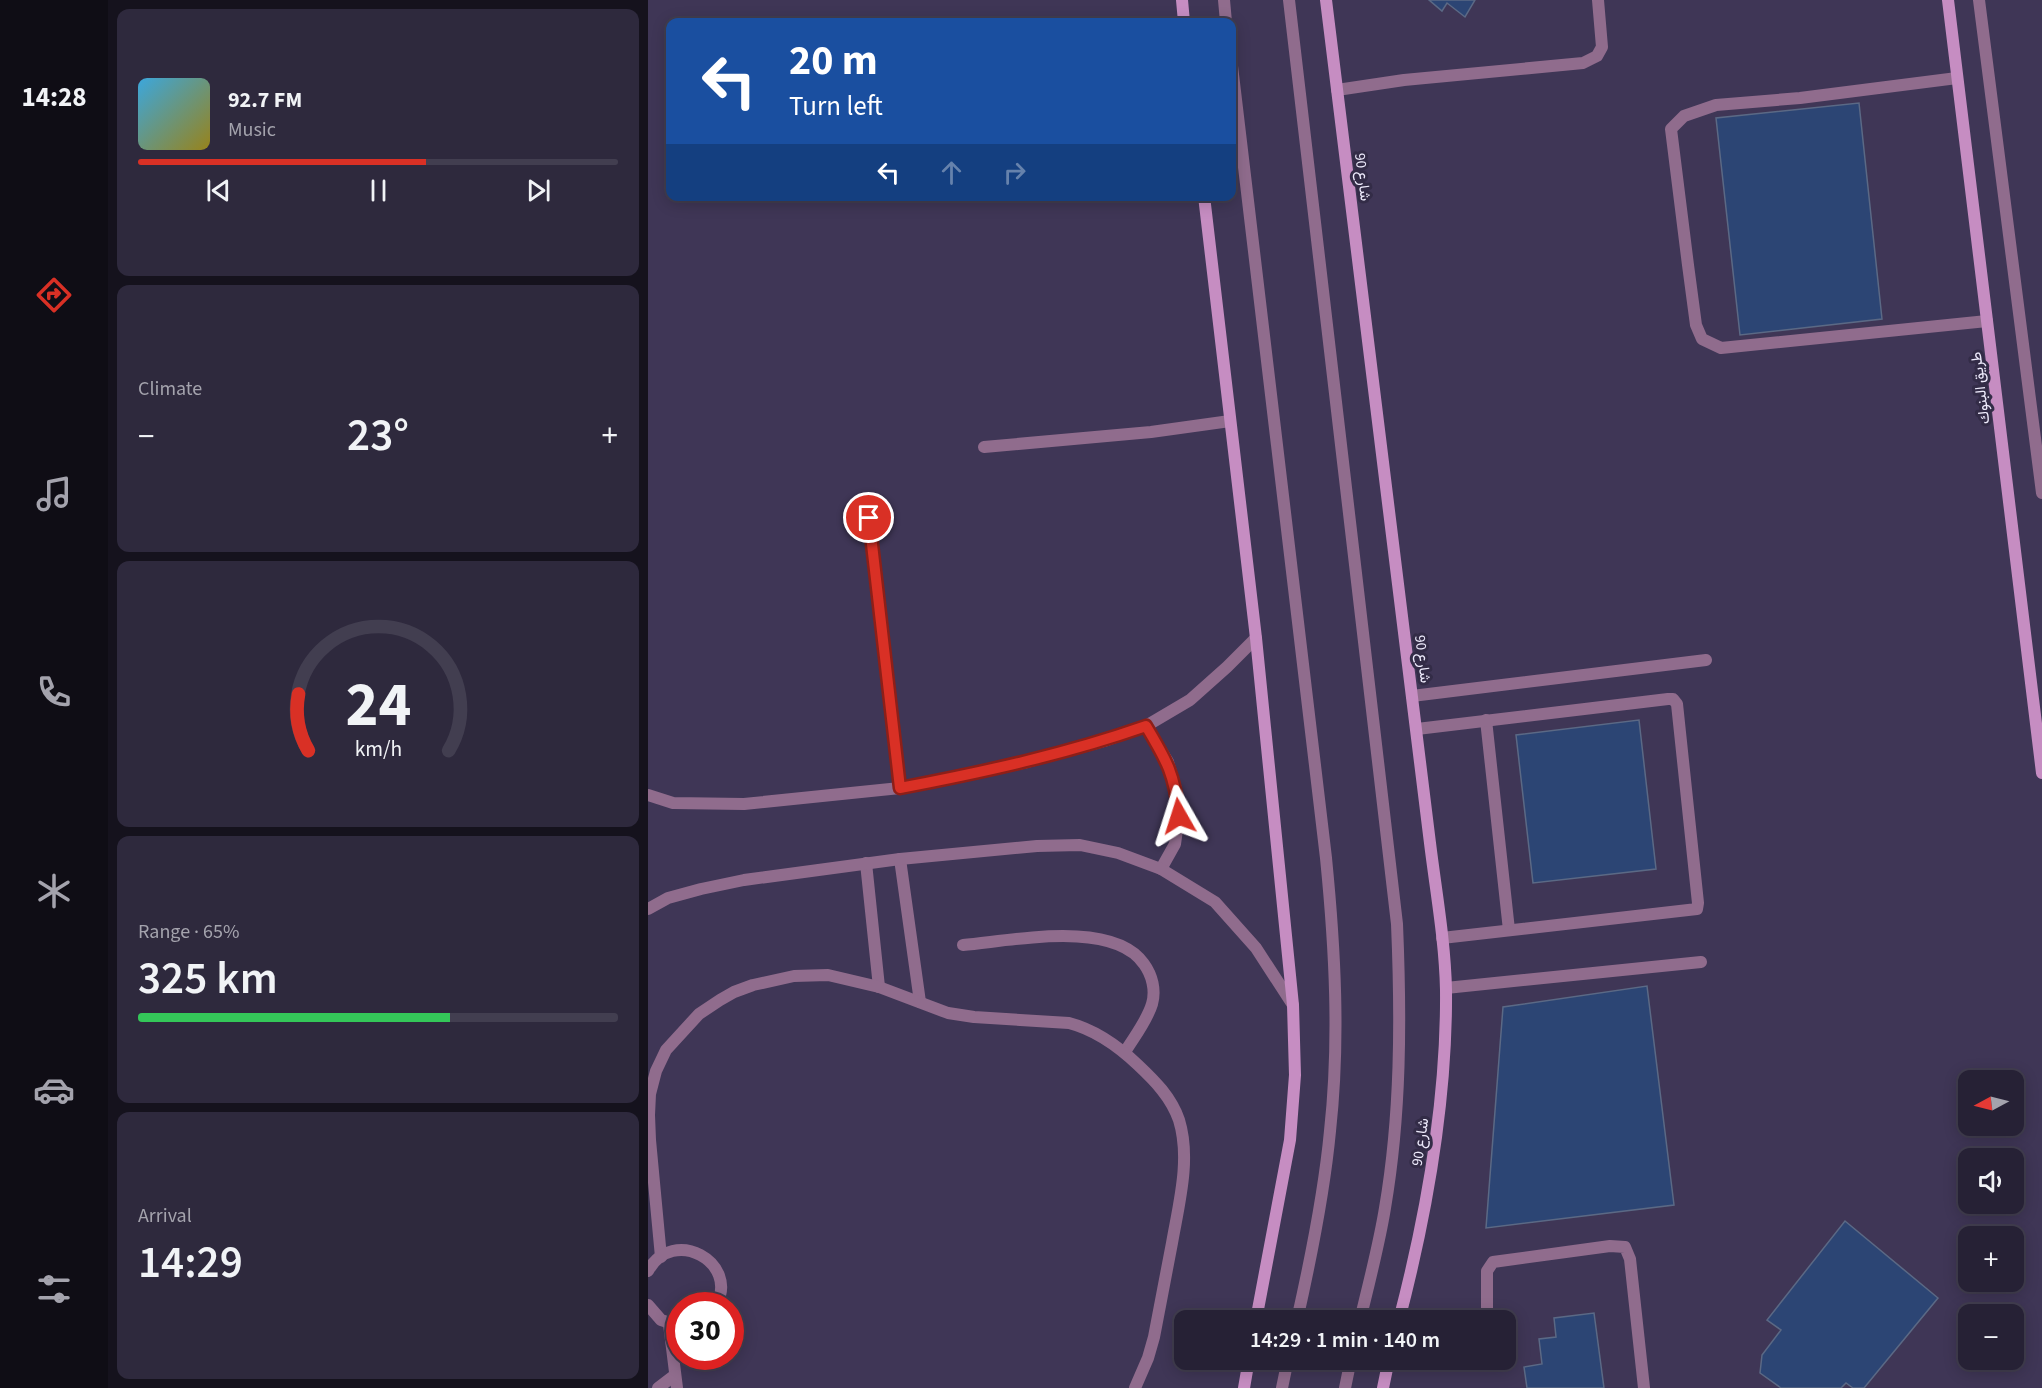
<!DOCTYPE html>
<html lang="en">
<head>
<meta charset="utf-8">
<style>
	body { margin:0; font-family:"Source Sans 3",Vazirmatn,sans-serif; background:#2e293d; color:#f1f3f6; height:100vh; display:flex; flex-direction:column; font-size:22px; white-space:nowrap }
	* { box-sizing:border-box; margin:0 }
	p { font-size:20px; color:#a4a3ad }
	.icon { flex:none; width:33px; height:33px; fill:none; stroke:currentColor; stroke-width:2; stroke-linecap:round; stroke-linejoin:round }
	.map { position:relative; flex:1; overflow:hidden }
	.panel { display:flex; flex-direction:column; gap:9px; padding:9px; background:#15121d; width:540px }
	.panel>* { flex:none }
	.banner { position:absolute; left:18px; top:18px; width:570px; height:183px; border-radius:12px; box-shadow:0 3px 15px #0003,0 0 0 2px #423e50; background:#1a4fa0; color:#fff; overflow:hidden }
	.needle { width:39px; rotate:263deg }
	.fabs { position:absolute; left:1310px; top:1070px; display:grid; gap:12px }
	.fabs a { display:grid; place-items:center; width:66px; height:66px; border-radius:12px; background:#262135; box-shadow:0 3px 15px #0003,0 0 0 2px #423e50; font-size:30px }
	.speed { position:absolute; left:18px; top:1292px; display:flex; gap:12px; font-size:30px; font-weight:700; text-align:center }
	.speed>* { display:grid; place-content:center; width:78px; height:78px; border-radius:50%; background:#262135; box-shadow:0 3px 15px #0003,0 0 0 2px #423e50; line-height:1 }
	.speed .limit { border:9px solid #d22; background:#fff; color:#111 }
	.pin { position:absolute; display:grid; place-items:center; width:51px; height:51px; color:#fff; margin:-26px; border:3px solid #fff; border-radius:50%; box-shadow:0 2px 6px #0007 }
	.me { position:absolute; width:66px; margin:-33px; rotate:354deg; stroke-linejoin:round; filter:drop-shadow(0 0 4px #0008) }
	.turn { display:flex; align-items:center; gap:21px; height:126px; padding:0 24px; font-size:27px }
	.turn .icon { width:78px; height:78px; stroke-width:2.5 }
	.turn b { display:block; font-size:42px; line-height:51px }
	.lanes { display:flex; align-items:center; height:57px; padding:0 24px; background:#0003; justify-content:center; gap:30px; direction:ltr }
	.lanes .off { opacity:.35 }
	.big { font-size:45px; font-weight:600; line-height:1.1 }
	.panel .card { flex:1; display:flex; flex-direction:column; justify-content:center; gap:9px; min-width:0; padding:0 21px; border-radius:12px; background:#2e293d }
	.panel .dial { align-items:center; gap:0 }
	.dial svg { height:156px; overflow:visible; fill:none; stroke:#423e50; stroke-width:7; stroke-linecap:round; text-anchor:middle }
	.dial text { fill:#f1f3f6; stroke:none }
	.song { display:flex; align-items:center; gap:18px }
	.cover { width:72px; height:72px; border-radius:9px; background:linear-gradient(135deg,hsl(200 70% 55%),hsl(50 70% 35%)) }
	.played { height:6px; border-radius:3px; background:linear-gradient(90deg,#d93025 60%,#423e50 60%) }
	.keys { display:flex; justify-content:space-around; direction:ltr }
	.heat { display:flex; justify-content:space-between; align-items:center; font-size:33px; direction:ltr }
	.charge { height:9px; border-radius:4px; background:linear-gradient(90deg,#34c759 65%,#423e50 0) }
	.trip { position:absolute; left:526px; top:1310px; width:342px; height:60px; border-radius:12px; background:#262135; box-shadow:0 3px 15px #0003,0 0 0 2px #423e50; font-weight:600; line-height:60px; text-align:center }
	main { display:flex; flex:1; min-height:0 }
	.menu { display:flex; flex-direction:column; width:108px; justify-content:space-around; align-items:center; background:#0f0d15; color:#a4a3ad }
	.menu .icon { width:42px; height:42px }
	.menu .selected { color:#d93025 }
	.menu b { font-size:27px; color:#f1f3f6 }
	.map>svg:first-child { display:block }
	.built { fill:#3f3656; fill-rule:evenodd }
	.building { fill:#2c4574; stroke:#5b6985; stroke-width:1.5 }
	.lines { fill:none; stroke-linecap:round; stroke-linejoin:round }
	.lane { stroke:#906c8d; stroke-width:12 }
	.street { stroke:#906c8d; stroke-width:12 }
	.secondary { stroke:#c68dc2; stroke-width:12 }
	.route-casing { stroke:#8d1f18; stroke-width:15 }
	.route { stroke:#d93025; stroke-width:10 }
	.labels { text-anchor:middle; stroke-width:6; stroke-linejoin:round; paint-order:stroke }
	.street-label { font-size:15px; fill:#eeebfc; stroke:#332c47 }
</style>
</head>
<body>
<main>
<nav class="menu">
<b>14:28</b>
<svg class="icon selected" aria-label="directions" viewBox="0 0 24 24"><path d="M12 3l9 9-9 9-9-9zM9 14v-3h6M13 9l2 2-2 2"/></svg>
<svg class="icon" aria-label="music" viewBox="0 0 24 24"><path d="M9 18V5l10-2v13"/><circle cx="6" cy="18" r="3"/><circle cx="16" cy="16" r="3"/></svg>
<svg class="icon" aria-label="phone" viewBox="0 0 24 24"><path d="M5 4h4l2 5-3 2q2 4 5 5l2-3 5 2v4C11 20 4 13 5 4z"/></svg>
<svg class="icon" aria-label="climate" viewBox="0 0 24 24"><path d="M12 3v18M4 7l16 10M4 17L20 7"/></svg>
<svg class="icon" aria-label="car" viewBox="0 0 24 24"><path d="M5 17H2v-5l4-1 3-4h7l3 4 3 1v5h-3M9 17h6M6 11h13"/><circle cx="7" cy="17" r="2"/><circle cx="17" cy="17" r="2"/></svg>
<svg class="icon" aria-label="filters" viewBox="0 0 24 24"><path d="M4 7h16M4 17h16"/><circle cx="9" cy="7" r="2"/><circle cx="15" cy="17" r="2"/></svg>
</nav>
<section class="panel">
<div class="card">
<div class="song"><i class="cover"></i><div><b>92.7 FM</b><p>Music</p></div></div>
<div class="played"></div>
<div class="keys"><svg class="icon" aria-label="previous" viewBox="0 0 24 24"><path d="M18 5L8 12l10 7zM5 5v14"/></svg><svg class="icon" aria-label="pause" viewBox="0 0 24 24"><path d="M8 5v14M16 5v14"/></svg><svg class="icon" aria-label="next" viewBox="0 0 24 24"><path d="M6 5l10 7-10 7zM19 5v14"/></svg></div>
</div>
<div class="card"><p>Climate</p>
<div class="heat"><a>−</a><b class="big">23°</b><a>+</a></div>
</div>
<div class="card dial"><svg viewBox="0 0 100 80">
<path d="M14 69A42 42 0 1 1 86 69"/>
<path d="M14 69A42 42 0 0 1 9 40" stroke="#d93025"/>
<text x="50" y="56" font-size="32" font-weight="700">24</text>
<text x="50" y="72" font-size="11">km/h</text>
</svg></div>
<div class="card"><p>Range · 65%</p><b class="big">325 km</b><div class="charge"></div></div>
<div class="card"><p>Arrival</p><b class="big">14:29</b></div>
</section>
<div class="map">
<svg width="1394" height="1388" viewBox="0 0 1394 1388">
	<rect width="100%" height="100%" fill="#332c47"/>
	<path class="built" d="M0,0H1394V1388H0ZM22,22H584V196H22ZM1320,1080H1365V1125H1320ZM1320,1158H1365V1203H1320ZM1320,1236H1365V1281H1320ZM32,1305H82V1356H32ZM1320,1314H1365V1359H1320ZM537,1320H858V1359H537Z"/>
	<g class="building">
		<path d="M781,0H827L817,17L799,3L794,11Z"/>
		<path d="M1211,103L1234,319L1092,335L1068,118Z"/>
		<path d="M991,720L1008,869L885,883L868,735Z"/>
		<path d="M999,986L1026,1205L838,1228L855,1007Z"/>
		<path d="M1197,1221L1290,1298L1216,1388H1205L1198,1383L1193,1388H1133L1112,1373L1114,1355L1133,1330L1119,1320Z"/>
		<path d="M946,1313L956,1388H879L876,1367L894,1364L891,1339L908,1337L906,1318Z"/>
	</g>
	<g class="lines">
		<g class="lane">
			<path d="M576,0L578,22"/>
			<path d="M641,0L749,924C753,1019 753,1114 737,1208C731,1245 721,1283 712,1320"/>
			<path d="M1331,0L1394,493"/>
			<path d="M584,66L678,858C687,949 692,1040 682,1131C676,1195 663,1258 649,1320"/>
			<path d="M1309,78L1152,98L1068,105L1036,116L1023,129L1040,265L1048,325L1054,339L1073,348L1339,321"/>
			<path d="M689,90L756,80L935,63L949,56L954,47L950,0"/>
			<path d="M336,447L503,432L582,421"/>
			<path d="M221,518L252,788"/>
			<path d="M764,696L1058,660"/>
			<path d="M838,720L861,930"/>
			<path d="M769,729L1020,699H1025L1029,704L1050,903L1049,909L794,938"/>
			<path d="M252,859L272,1002"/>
			<path d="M218,863L231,987"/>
			<path d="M315,945C363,941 465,919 496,964C504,975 508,990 504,1004C499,1021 486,1037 477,1052"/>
			<path d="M798,988L1053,962"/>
			<path d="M13,1257L2,1140L1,1115L2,1094L8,1071L18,1050L51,1014L72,1000L86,992L105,985L146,976L180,975L231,987L300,1013L326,1017L421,1023C448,1030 470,1046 490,1065C507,1081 523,1097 531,1120C543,1159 531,1203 524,1243C518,1274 512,1306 506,1337L500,1358L487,1388"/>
			<path d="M0,1271C25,1225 92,1263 68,1305"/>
			<path d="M0,1305L13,1320L32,1326"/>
			<path d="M839,1320V1271L845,1262L962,1246L977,1247L982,1259L996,1388"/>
			<path d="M21,1324L29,1388"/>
			<path d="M10,1388L27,1375"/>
			<path d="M634,1388L640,1359"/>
			<path d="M697,1388L703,1359"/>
		</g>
		<g class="street">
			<path d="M498,726L520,762L528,789L531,816L527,844L513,869"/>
			<path d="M0,795L25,803L96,804L252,788L379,762L456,741L498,726L542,700L579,667L608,638"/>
			<path d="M0,909L20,898L53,889L96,880L252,859L389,846L432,845L470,853L513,869L567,902L608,948L645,1005"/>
		</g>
		<g class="secondary">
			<path d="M534,0L536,22"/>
			<path d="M678,0C702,195 726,390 750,584C761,671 772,757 782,843C788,892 797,941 798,990C799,1101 779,1213 751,1320"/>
			<path d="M1300,0L1394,773"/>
			<path d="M556,196L608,638L645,1005L647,1075L642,1140L608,1320"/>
			<path d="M596,1388L601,1359"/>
			<path d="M735,1388L741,1359"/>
		</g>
	</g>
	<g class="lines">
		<defs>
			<path id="route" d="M221,518L252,788C336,772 418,754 498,726C519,761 527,775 531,816"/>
		</defs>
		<use href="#route" class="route-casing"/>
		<use href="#route" class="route"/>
	</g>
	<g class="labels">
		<g class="street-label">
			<text transform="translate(715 177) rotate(83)" y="5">شارع 90</text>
			<text transform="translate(1332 388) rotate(-97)" y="5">طريق البنوك</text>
			<text transform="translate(775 659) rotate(83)" y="5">شارع 90</text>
			<text transform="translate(772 1142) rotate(-82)" y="5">شارع 90</text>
		</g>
	</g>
</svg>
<div class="fabs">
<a><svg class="needle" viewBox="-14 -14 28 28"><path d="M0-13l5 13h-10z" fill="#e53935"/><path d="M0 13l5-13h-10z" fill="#a4a3ad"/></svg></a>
<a><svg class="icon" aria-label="sound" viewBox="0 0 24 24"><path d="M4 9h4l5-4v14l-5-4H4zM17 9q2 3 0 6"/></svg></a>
<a>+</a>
<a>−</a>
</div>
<div class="speed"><div class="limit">30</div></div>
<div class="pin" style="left:221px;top:518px;background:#d93025"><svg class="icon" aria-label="arrive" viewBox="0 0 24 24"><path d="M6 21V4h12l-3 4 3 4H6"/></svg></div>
<svg class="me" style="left:531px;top:816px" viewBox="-20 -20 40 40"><path d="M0-17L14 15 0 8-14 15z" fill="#d93025" stroke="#fff" stroke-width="4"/></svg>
<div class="trip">14:29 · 1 min · 140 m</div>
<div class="banner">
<div class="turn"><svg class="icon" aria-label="left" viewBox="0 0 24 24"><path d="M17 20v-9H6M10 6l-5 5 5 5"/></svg><div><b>20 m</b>Turn left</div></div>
<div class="lanes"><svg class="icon" aria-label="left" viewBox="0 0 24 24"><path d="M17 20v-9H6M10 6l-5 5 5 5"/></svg><svg class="icon off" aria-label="ahead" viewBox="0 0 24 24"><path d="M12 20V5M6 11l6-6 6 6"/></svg><svg class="icon off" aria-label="right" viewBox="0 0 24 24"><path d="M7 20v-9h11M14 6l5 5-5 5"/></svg></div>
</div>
</div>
</main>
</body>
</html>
